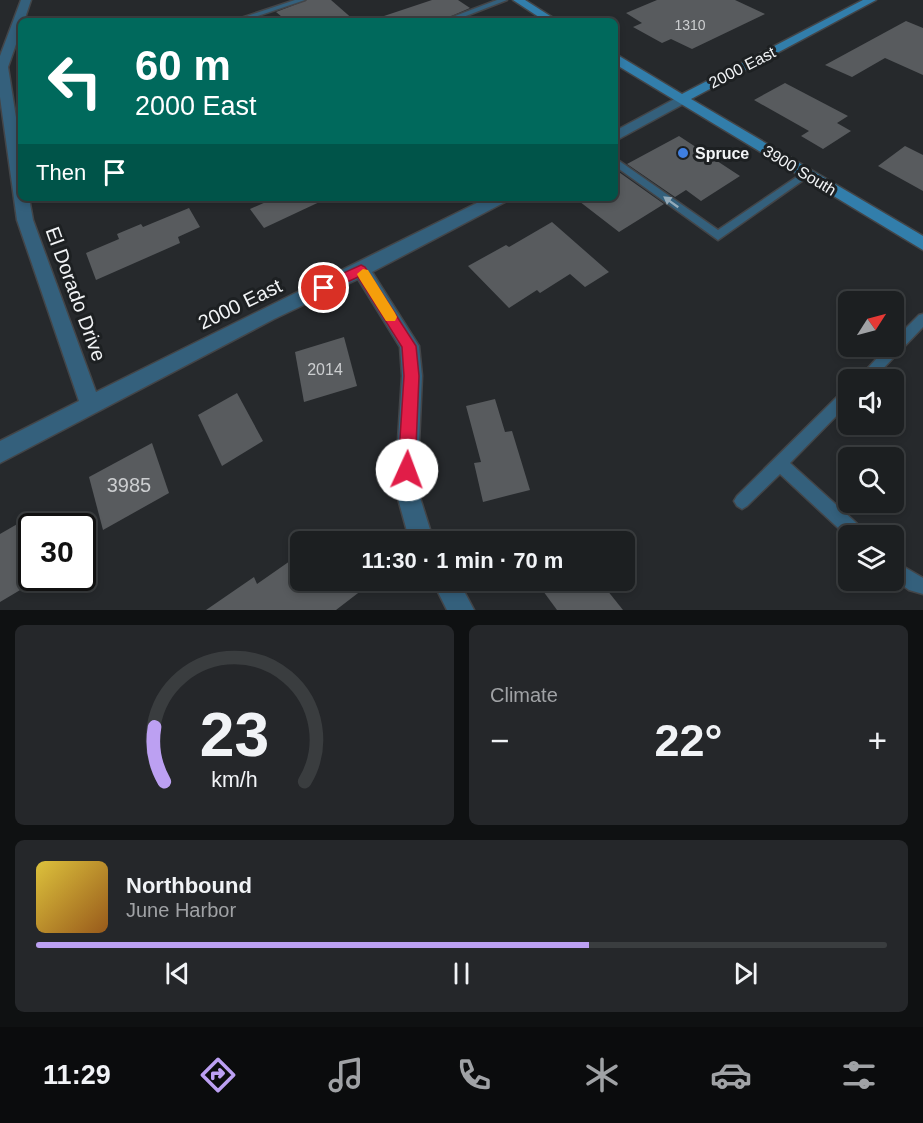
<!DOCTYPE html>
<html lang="en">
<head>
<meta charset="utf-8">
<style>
	body { margin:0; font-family:Helvetica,sans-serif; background:#25272a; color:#f1f3f6; height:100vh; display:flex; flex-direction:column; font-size:22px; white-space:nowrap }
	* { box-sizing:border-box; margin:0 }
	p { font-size:20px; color:#a0a2a5 }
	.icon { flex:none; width:33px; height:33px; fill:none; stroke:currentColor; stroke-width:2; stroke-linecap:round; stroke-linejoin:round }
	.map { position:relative; height:610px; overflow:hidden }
	.sheet { display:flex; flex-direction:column; gap:15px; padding:15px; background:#0f1112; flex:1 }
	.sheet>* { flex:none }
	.banner { position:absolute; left:18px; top:18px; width:600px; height:183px; border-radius:9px; box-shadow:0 3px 9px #0003,0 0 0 2px #3a3d3f; background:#00695c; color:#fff; overflow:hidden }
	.needle { width:39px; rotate:54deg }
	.fabs { position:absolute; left:838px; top:291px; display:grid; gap:12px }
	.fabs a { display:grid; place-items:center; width:66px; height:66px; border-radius:9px; background:#1c1f21; box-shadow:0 3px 9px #0003,0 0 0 2px #3a3d3f; font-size:30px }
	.speed { position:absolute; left:18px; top:513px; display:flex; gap:12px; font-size:30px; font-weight:700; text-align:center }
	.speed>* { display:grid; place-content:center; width:78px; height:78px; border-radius:50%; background:#1c1f21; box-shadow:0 3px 9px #0003,0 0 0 2px #3a3d3f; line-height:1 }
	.speed .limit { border:3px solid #111; border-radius:9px; background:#fff; color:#111 }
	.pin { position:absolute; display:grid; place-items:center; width:51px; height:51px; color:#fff; margin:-26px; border:3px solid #fff; border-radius:50%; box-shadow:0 2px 6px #0007 }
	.me { position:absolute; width:66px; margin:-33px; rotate:2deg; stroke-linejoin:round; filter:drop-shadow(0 0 4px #0008) }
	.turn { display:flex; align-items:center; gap:21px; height:126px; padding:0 18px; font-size:27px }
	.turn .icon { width:78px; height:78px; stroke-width:2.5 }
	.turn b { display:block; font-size:42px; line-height:51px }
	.then { display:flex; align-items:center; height:57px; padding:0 18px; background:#0003; gap:12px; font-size:22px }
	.big { font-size:45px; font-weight:600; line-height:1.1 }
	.sheet .tile { flex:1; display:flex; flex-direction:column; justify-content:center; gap:9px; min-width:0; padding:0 21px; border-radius:9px; background:#25272a }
	.sheet .dial { align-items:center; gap:0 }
	.dial svg { height:156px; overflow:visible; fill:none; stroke:#3a3d3f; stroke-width:7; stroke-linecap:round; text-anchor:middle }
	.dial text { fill:#f1f3f6; stroke:none }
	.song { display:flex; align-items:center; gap:18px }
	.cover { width:72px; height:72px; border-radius:9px; background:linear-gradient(135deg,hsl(50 70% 55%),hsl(30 70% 35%)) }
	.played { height:6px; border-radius:3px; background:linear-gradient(90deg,#bca0f2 65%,#3a3d3f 65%) }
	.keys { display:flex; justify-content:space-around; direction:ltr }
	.heat { display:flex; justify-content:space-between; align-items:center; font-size:33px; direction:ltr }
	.sheet .tiles { flex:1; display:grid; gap:15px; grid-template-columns:1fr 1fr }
	.tile:last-child { grid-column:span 2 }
	.trip { position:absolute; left:290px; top:531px; width:345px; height:60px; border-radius:9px; background:#1c1f21; box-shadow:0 3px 9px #0003,0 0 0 2px #3a3d3f; font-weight:600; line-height:60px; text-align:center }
	.tab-bar { display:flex; height:96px; justify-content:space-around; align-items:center; background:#0b0c0d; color:#a0a2a5 }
	.tab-bar .icon { width:42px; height:42px }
	.tab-bar .selected { color:#bca0f2 }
	.tab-bar b { font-size:27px; color:#f1f3f6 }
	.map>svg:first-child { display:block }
	.building { fill:#585b5e }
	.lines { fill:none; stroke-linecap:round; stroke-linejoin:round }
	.lane-casing { stroke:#434548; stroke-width:3 }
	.street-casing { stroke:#434548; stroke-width:3 }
	.secondary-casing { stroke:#434548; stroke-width:3 }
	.lane { fill:#34607c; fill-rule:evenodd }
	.street { fill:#34607c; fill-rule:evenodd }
	.secondary { fill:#327eab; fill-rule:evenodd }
	.oneway { fill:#93aab9 }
	.route { fill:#e11d48; stroke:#92132f; stroke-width:1.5 }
	.slow { fill:#f59e0b }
	.shop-dot { fill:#3f7fe0; stroke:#1d2022; stroke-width:2 }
	.labels { text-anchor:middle; stroke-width:6; stroke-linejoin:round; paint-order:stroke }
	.far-number-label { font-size:14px; fill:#ccced0 }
	.far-street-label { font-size:16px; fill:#f2f4f6; stroke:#1d2022 }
	.far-poi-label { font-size:16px; font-weight:bold; fill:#f2f4f6; stroke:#1d2022; text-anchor:start }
	.number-label { font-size:16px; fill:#ccced0 }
	.street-label { font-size:20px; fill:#f2f4f6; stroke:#1d2022 }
	.near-number-label { font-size:20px; fill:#ccced0 }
</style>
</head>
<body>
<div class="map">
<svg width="923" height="610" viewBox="0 0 923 610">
	<rect width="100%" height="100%" fill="#26292c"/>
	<g class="building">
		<path d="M307,0H331L355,21H287L276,12Z"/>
		<path d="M432,0H458L470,8L440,21H381V17Z"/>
		<path d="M657,0H735L765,14L692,49L671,39L662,43L633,27L642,23L626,13Z"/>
		<path d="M906,21L923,28V75L885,58L852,77L825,65Z"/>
		<path d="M785,83L848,116L837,123L851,131L823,149L801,136L809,131L754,100Z"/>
		<path d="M679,136L740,176L701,201L686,190L675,197L627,164Z"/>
		<path d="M905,146L923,155V191L878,166Z"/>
		<path d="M616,170L664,204L619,232L575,198H615Z"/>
		<path d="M275,198H328L264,228L250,209Z"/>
		<path d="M189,208L200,227L178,237L180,243L96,280L86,253L119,239L117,234L141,224L143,227Z"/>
		<path d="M552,222L609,272L585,287L570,274L540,293L537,290L509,308L468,266L506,245L509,247Z"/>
		<path d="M344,337L357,386L304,402L295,352Z"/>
		<path d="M237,393L263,441L222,466L198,415Z"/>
		<path d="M495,399L505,432L512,431L530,490L483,502L474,463L481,462L466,406Z"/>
		<path d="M152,443L169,493L103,530L89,477Z"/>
		<path d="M26,519L32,542V583L0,602V534Z"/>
		<path d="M300,554V580H375L336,610H206L254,577L257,584Z"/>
		<path d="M535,580H599L623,610H557Z"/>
	</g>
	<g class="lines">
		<defs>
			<g id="lane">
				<path d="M295,0H305L243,21H232Z"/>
				<path d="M497,0H507L453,21H442Z"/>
				<path d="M615,158L718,230L804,172L807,171L812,174L718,240L615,166Z"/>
				<path d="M923,314V327L872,380H857L888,346H894V340L919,315Z"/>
				<path d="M849,388V403L790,463L864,530L866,536H849V538L780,474L747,506L742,509L737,506L734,501L737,496L844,390Z"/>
				<path d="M894,561L923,578V594L909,590L894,579Z"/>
			</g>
			<g id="street">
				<path d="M21,0H31L24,21H21V30L8,67L21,149V198H29L33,220L96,392L487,198H508L505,202L372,272L419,346L422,376L417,488L434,542H410L395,488L402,376L400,347L358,279L274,319L0,463V441L79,401L17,220L0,97V56Z"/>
				<path d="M682,95L687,96L688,99L687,102L615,141V131Z"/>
				<path d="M432,580H458L474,610H447Z"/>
			</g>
			<g id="secondary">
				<path d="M513,0H525L558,21H545Z"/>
				<path d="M863,0H876L691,99L923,236V250L615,64V55L619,56L682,94Z"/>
			</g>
		</defs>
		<use href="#lane" class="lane-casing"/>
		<use href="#street" class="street-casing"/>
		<use href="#secondary" class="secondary-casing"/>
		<use href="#lane" class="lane"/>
		<use href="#street" class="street"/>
		<use href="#secondary" class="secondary"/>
	</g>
	<defs><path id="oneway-solid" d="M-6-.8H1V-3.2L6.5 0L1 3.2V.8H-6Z" transform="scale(1.5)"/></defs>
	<use class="oneway" href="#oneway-solid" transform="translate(671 202) rotate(-144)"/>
	<path class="route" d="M361,265L365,267L416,346L419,376L415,470L413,476L407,478L401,476L398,470L404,376L402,347L358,277L324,293L317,288L319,284Z"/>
	<path class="slow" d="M363,269L368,270L395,313L397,317L395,321H386L359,278L357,274Z"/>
	<circle class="shop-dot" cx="683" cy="153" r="6"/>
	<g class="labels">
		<g class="far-number-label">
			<text x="690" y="30">1310</text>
		</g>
		<g class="far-street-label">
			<text transform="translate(742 67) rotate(-27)" y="6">2000 East</text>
			<text transform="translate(800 170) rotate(31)" y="6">3900 South</text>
		</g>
		<g class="far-poi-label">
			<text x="695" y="159">Spruce</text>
		</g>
		<g class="number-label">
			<text x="325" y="375">2014</text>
		</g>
		<g class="street-label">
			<text transform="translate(76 294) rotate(70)" y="7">El Dorado Drive</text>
			<text transform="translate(240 304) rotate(-26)" y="7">2000 East</text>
		</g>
		<g class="near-number-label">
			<text x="129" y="492">3985</text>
		</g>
	</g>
</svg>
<div class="fabs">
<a><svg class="needle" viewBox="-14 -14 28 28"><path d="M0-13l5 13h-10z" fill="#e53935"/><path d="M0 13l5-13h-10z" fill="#a0a2a5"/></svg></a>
<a><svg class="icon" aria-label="sound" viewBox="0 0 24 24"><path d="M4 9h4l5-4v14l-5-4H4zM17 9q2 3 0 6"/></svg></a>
<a><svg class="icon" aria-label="search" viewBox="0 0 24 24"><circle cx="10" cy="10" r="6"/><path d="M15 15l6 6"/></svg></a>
<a><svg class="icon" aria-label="layers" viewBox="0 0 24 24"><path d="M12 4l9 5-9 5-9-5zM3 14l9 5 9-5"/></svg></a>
</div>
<div class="speed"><div class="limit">30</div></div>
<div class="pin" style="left:324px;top:288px;background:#d93025"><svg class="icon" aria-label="arrive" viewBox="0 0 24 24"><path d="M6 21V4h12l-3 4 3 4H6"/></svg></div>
<svg class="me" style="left:407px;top:470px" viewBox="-20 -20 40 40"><circle r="19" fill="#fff"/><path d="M0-13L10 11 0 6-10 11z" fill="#e11d48"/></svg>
<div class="trip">11:30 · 1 min · 70 m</div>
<div class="banner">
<div class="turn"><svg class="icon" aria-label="left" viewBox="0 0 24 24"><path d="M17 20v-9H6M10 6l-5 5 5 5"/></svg><div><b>60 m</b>2000 East</div></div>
<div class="then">Then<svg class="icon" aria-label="arrive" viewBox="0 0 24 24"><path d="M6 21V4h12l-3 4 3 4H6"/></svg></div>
</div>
</div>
<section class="sheet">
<div class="tiles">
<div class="tile dial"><svg viewBox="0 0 100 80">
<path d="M14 69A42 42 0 1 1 86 69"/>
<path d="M14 69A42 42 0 0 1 9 41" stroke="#bca0f2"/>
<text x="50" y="56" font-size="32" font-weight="700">23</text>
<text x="50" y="72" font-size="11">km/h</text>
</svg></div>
<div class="tile"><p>Climate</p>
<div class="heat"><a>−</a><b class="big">22°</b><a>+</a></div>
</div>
<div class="tile">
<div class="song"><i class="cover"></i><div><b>Northbound</b><p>June Harbor</p></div></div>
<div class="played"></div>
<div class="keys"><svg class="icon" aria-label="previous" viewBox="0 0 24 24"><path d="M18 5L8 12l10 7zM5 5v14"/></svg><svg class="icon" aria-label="pause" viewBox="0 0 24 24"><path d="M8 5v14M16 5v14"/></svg><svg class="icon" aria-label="next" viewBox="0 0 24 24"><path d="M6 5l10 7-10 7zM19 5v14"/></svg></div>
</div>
</div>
</section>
<nav class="tab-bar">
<b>11:29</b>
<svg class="icon selected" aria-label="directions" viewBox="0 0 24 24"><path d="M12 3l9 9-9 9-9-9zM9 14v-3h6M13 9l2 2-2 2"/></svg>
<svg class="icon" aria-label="music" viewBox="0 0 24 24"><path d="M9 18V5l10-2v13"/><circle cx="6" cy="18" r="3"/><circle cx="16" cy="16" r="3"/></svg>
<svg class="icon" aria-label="phone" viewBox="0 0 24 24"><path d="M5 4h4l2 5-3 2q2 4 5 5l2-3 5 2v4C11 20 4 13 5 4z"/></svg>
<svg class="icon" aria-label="climate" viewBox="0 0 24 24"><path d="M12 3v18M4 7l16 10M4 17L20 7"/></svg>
<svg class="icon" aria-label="car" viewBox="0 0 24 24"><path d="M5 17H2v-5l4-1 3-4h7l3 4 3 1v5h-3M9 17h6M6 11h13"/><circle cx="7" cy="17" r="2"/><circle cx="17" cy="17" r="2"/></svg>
<svg class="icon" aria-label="filters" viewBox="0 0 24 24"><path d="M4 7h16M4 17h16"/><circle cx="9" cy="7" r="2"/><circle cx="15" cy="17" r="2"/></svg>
</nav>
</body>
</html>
